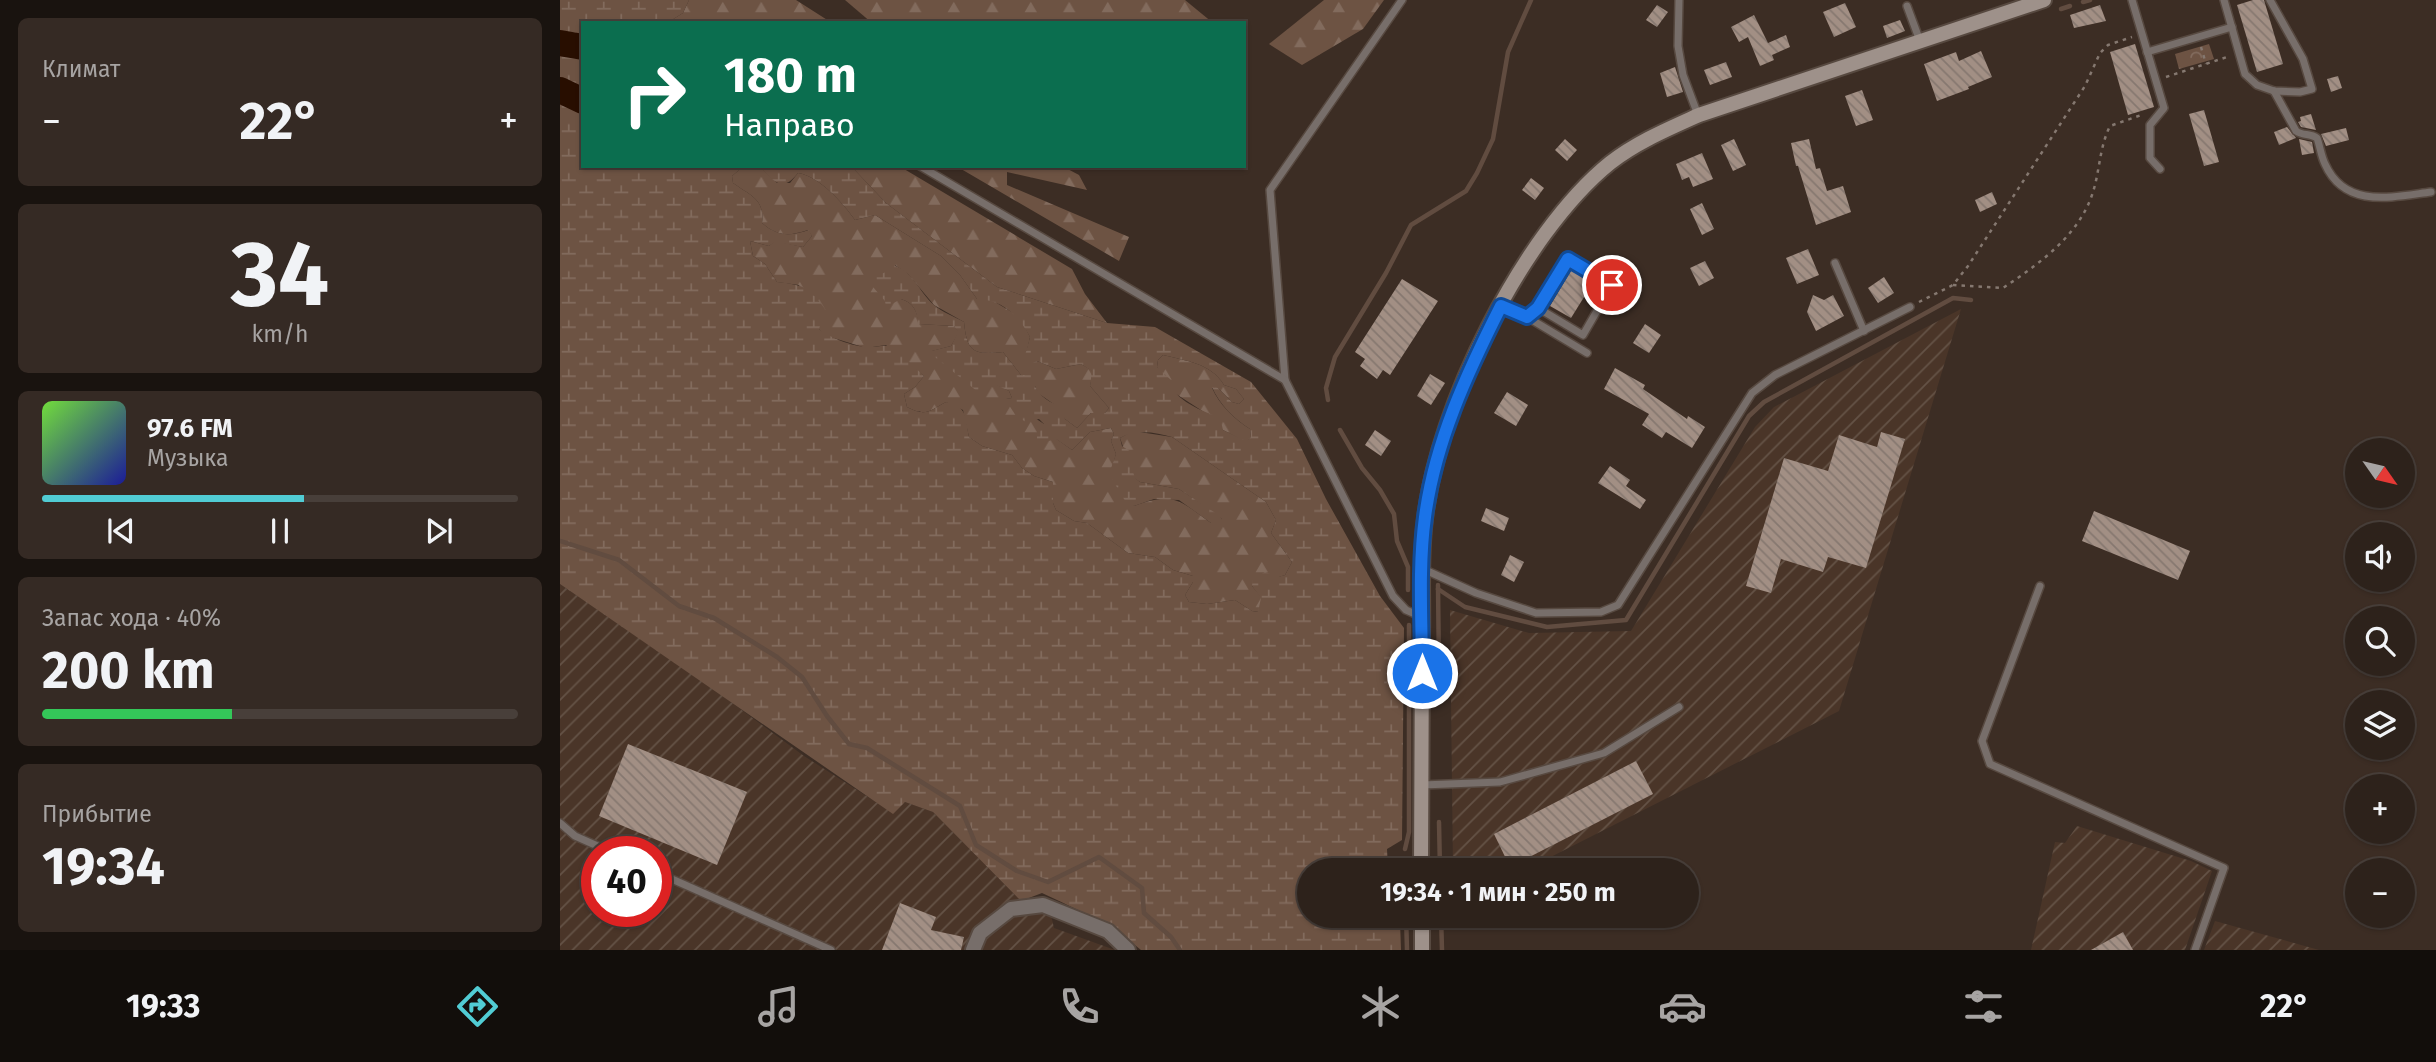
<!DOCTYPE html>
<html lang="ru">
<head>
<meta charset="utf-8">
<style>
	body { margin:0; font-family:"Fira Sans",sans-serif; background:#352a24; color:#f1f3f6; height:100vh; display:flex; flex-direction:column; font-size:26px; white-space:nowrap }
	* { box-sizing:border-box; margin:0 }
	p { font-size:23px; color:#a7a4a3 }
	.icon { flex:none; width:38px; height:38px; fill:none; stroke:currentColor; stroke-width:2; stroke-linecap:round; stroke-linejoin:round }
	.map { position:relative; flex:1; overflow:hidden }
	.side { display:flex; flex-direction:column; gap:18px; padding:18px; background:#19130f; width:560px }
	.side>* { flex:none }
	.top-card { position:absolute; left:21px; top:21px; width:665px; height:147px; border-radius:0px; box-shadow:0 2px 5px #0004,0 0 0 2px #483f3a; background:#0b6e4f; color:#fff; overflow:hidden }
	.needle { width:46px; rotate:124deg }
	.tools { position:absolute; left:1785px; top:438px; display:grid; gap:14px }
	.tools a { display:grid; place-items:center; width:70px; height:70px; border-radius:50%; background:#2d221b; box-shadow:0 2px 5px #0004,0 0 0 2px #483f3a; font-size:35px }
	.speed { position:absolute; left:21px; top:836px; display:flex; gap:14px; font-size:35px; font-weight:700; text-align:center }
	.speed>* { display:grid; place-content:center; width:91px; height:91px; border-radius:50%; background:#2d221b; box-shadow:0 2px 5px #0004,0 0 0 2px #483f3a; line-height:1 }
	.speed .limit { border:10px solid #d22; background:#fff; color:#111 }
	.pin { position:absolute; display:grid; place-items:center; width:60px; height:60px; color:#fff; margin:-30px; border:4px solid #fff; border-radius:50%; box-shadow:0 2px 7px #0007 }
	.me { position:absolute; width:77px; margin:-38px; rotate:0deg; stroke-linejoin:round; filter:drop-shadow(0 0 5px #0008) }
	.turn { display:flex; align-items:center; gap:24px; height:147px; padding:0 28px; font-size:32px }
	.turn .icon { width:91px; height:91px; stroke-width:2.5 }
	.turn b { display:block; font-size:49px; line-height:60px }
	.big { font-size:52px; font-weight:700; line-height:1.1 }
	.side .card { flex:1; display:flex; flex-direction:column; justify-content:center; gap:10px; min-width:0; padding:0 24px; border-radius:10px; background:#352a24 }
	.side .dial { align-items:center; gap:0 }
	.dial b { font-size:91px; line-height:1 }
	.song { display:flex; align-items:center; gap:21px }
	.cover { width:84px; height:84px; border-radius:10px; background:linear-gradient(135deg,hsl(100 70% 55%),hsl(240 70% 35%)) }
	.played { height:7px; border-radius:4px; background:linear-gradient(90deg,#51ccd4 55%,#483f3a 55%) }
	.keys { display:flex; justify-content:space-around; direction:ltr }
	.heat { display:flex; justify-content:space-between; align-items:center; font-size:38px; direction:ltr }
	.charge { height:10px; border-radius:5px; background:linear-gradient(90deg,#34c759 40%,#483f3a 0) }
	.trip { position:absolute; left:737px; top:858px; width:402px; height:70px; border-radius:35px; background:#2d221b; box-shadow:0 2px 5px #0004,0 0 0 2px #483f3a; font-weight:700; line-height:70px; text-align:center }
	.tab-bar { display:flex; height:112px; justify-content:space-around; align-items:center; background:#120e0b; color:#a7a4a3 }
	.tab-bar .icon { width:49px; height:49px }
	.tab-bar .on { color:#51ccd4 }
	.tab-bar b { font-size:32px; color:#f1f3f6 }
	main { display:flex; flex:1; min-height:0 }
	.map>svg:first-child { display:block }
	.industrial { fill:url(#industrial-furrows); fill-rule:evenodd }
	.forest { fill:url(#forest-firs) }
	.wetland { fill:url(#wetland-marsh); fill-rule:evenodd }
	.park { fill:url(#park-crowns) }
	.lines { fill:none; stroke-linecap:round; stroke-linejoin:round }
	.stream { stroke:#614c40; stroke-width:4.5 }
	.river { stroke:#280e00; stroke-width:26 }
	.building { fill:url(#building-back-hatch) }
	.lane-casing { stroke:#574940; stroke-width:10 }
	.street-casing { stroke:#574940; stroke-width:18 }
	.secondary-casing { stroke:#574940; stroke-width:18 }
	.path { stroke:#857870; stroke-width:2.5; stroke-dasharray:3.5 5; stroke-linecap:butt }
	.lane { stroke:#776e6a; stroke-width:7 }
	.street { stroke:#776e6a; stroke-width:14 }
	.secondary { stroke:#9e918a; stroke-width:14 }
	.route-casing { stroke:#114b97; stroke-width:18 }
	.route { stroke:#1a73e8; stroke-width:12 }
</style>
</head>
<body>
<main>
<section class="side">
<div class="card"><p>Климат</p>
<div class="heat"><a>−</a><b class="big">22°</b><a>+</a></div>
</div>
<div class="card dial"><b>34</b><p>km/h</p></div>
<div class="card">
<div class="song"><i class="cover"></i><div><b>97.6 FM</b><p>Музыка</p></div></div>
<div class="played"></div>
<div class="keys"><svg class="icon" aria-label="previous" viewBox="0 0 24 24"><path d="M18 5L8 12l10 7zM5 5v14"/></svg><svg class="icon" aria-label="pause" viewBox="0 0 24 24"><path d="M8 5v14M16 5v14"/></svg><svg class="icon" aria-label="next" viewBox="0 0 24 24"><path d="M6 5l10 7-10 7zM19 5v14"/></svg></div>
</div>
<div class="card"><p>Запас хода · 40%</p><b class="big">200 km</b><div class="charge"></div></div>
<div class="card"><p>Прибытие</p><b class="big">19:34</b></div>
</section>
<div class="map">
<svg width="1876" height="950" viewBox="0 0 1876 950">
	<defs>
		<pattern id="industrial-furrows" width="10" height="10" patternUnits="userSpaceOnUse" patternTransform="scale(1.75)"><rect width="10" height="10" fill="#4a3528"/><path d="M-1 1l2-2M0 10L10 0M9 11l2-2" fill="none" stroke="#645246"/></pattern>
		<pattern id="forest-firs" width="22" height="20" patternUnits="userSpaceOnUse" patternTransform="scale(1.75)"><rect width="22" height="20" fill="#6d5343"/><path d="M5 1l3.5 6h-7zM16 11l3.5 6h-7z" fill="#826b5d"/></pattern>
		<pattern id="wetland-marsh" width="20" height="14" patternUnits="userSpaceOnUse" patternTransform="scale(1.75)"><rect width="20" height="14" fill="#6d5343"/><path d="M1 5h8M5 5V1M11 12h8M15 12V8" fill="none" stroke="#826b5d"/></pattern>
		<pattern id="park-crowns" width="20" height="18" patternUnits="userSpaceOnUse" patternTransform="scale(1.75)"><rect width="20" height="18" fill="#6d5343"/><path d="M2 6a3 3 0 1 1 6 0M12 15a3 3 0 1 1 6 0" fill="none" stroke="#826b5d"/></pattern>
		<pattern id="building-back-hatch" width="6" height="6" patternUnits="userSpaceOnUse" patternTransform="scale(1.75)"><rect width="6" height="6" fill="#a28f84"/><path d="M-1 5l2 2M0 0l6 6M5-1l2 2" fill="none" stroke="#867870"/></pattern>
	</defs>
	<rect width="100%" height="100%" fill="#3c2d24"/>
	<g class="industrial">
		<path d="M1401,309L1279,711L965,870H893L890,610L969,633L1071,631L1195,427L1214,407Z"/>
		<path d="M0,584L156,691L244,756L333,813L345,802L373,812L461,901L407,950H0ZM37,852H96V912H37Z"/>
		<path d="M1517,826L1631,861L1652,871L1625,950H1471L1495,842L1505,843Z"/>
		<path d="M474,912L491,915L494,928L555,950H417L424,934L447,918Z"/>
		<path d="M1655,921L1759,950H1644Z"/>
	</g>
	<g class="forest">
		<path d="M129,0H236L272,23H107L123,13Z"/>
		<path d="M285,0H625L653,23H312Z"/>
		<path d="M764,0H824L803,29L742,65L709,44Z"/>
		<path d="M184,166H199L217,183H230L238,173C259,176 283,203 295,220L315,215L381,256L400,275L417,299H430L460,317L470,337L464,363L477,361L496,369L521,364L533,371L530,386L549,408L545,413H531L517,428L505,419L495,405L478,393L475,386L461,375L443,352C413,355 407,352 404,322L374,305L348,274L335,265L341,299C354,303 357,311 359,324L394,326L399,332L391,346L372,351L449,391L452,398L446,399L484,424V430L512,450L530,432L551,428L554,434L551,441L556,454L550,474L574,506C614,491 619,500 651,523L662,519L619,489L580,482L574,478L560,438L573,431L612,437L706,502L716,520L711,533L732,562L725,575L692,586L702,598L699,612L692,611L675,600L647,604L629,602L625,595L633,582V576L613,570L595,557L568,553L527,523L514,521L496,510L493,503V482L474,476L462,468L452,455L422,446L409,437L403,410L386,402C369,411 366,417 347,407L344,394L355,387L364,376L326,345L306,348L264,335L259,329L239,285L217,282L205,264L193,256L190,241L209,246L215,241L243,247L252,236L248,230C229,236 218,237 202,223C205,199 191,196 173,183L172,176Z"/>
		<path d="M291,166H339L512,269L525,294L547,323L437,287L326,203Z"/>
		<path d="M396,166H502L519,175L527,190L447,172V185L569,237L559,261Z"/>
		<path d="M603,355C626,361 651,363 664,385L676,389L684,399L679,404L672,402L658,388H652C659,404 675,420 690,429L691,437L686,442L663,430L647,414L613,392L597,367L598,360Z"/>
	</g>
	<path class="wetland" d="M0,0H129L123,13L107,23H23V166H184L172,176L173,183C191,196 205,199 202,223C218,237 230,236 249,230L252,236L243,247L215,242L209,246L190,241L193,256L205,264L217,282C244,285 249,287 265,309L259,329C267,337 297,348 309,347C318,347 324,344 333,347L364,376L355,387L344,394L347,407C366,417 369,411 386,402C408,407 405,417 409,437L422,446L452,455L462,468L474,476L493,482V503L496,510L514,521L527,523L568,553L595,557L613,570L633,576V582L625,595L629,602L647,604L675,600L692,611L698,612L701,598L692,586L693,579L705,572L718,577L725,575L732,562L711,533L716,520L706,502L612,437C595,432 576,429 560,438L562,446L580,458L573,472L575,478L580,482L619,489L657,514L662,519L659,525L651,523L619,500L594,499L574,506L567,504L549,474L556,454L551,441L554,434L551,428L530,432L512,450L496,439L477,444V431L484,430V424L479,419L466,422L456,416L445,399L452,398L449,391L436,385L418,392L375,357L371,351L391,346L398,332L394,326L358,324C357,311 354,303 341,299L326,307L325,301L307,280L326,272L328,265C351,265 359,293 374,305C382,312 395,317 404,322C407,352 413,355 443,352L461,375H476L479,381L475,386C479,396 491,404 502,406L505,419L517,428L531,413H545L549,408L530,386L532,371L521,364L496,369L477,361L470,364L463,363L470,337C458,315 443,300 417,299L400,275L381,256L315,215L295,220C283,203 259,176 238,173C221,194 215,181 199,166H291L326,203L437,287L547,323L595,327L691,382L737,439L766,499L820,596L844,628L842,840L827,849L828,870H749V915H830L831,922L840,921L841,950H581C553,925 516,909 482,893L461,901L373,812L345,802L333,814L0,584ZM603,355C626,361 651,363 664,385L676,389L684,399L679,404L672,402L658,388L652,387C659,404 674,419 690,429L691,437L686,441L663,430L660,417C645,413 609,398 611,380L597,367L598,360Z"/>
	<path class="park" d="M1649,44L1654,59L1619,69L1615,54Z"/>
	<g class="lines">
		<g class="stream">
			<path d="M1523,2L1530,0"/>
			<path d="M1501,9L1510,6"/>
			<path d="M768,400L766,388L775,357L826,273L851,225L906,191L917,173L933,139L948,52L971,0"/>
			<path d="M780,430L802,468L820,490L834,514L837,541L848,567V590"/>
			<path d="M0,541L59,560L119,606L154,618L217,657L242,677L267,716L289,744L307,748L400,806L416,845L457,871L488,882L539,857L582,888L584,913L611,937L620,950"/>
			<path d="M878,585L879,672"/>
			<path d="M878,589L905,607L987,627L1066,620L1189,416L1204,402L1393,298L1411,300"/>
			<path d="M879,822L880,870"/>
			<path d="M845,849L849,832V625"/>
			<path d="M846,915L847,950"/>
			<path d="M881,915L882,950"/>
		</g>
		<g class="river">
			<path d="M0,43L23,47"/>
			<path d="M0,90L23,101"/>
		</g>
	</g>
	<g class="building">
		<path d="M1693,0H1704L1723,64L1697,72L1677,5Z"/>
		<path d="M1285,3L1296,27L1274,37L1263,12Z"/>
		<path d="M1097,5L1108,12L1097,27L1086,20Z"/>
		<path d="M1540,5L1546,21L1514,28L1510,15Z"/>
		<path d="M1194,15L1208,43L1226,35L1230,47L1212,55L1214,60L1200,66L1188,37L1179,42L1171,27Z"/>
		<path d="M1340,20L1345,31L1327,38L1323,26Z"/>
		<path d="M1575,44L1594,107L1568,115L1550,52Z"/>
		<path d="M1421,51L1432,77L1408,87L1409,89L1377,101L1364,64L1396,52L1399,61Z"/>
		<path d="M1166,62L1172,77L1150,85L1144,70Z"/>
		<path d="M1115,67L1123,92L1107,97L1100,73Z"/>
		<path d="M1778,76L1782,88L1771,92L1767,79Z"/>
		<path d="M1302,90L1313,120L1296,126L1285,96Z"/>
		<path d="M1644,110L1659,162L1644,166L1629,114Z"/>
		<path d="M1751,114L1756,130L1741,127L1738,122L1741,121L1740,117Z"/>
		<path d="M1727,127L1736,138L1719,145L1714,132Z"/>
		<path d="M1786,128L1789,140L1766,146L1761,134Z"/>
		<path d="M1005,139L1017,150L1007,161L995,150Z"/>
		<path d="M1174,139L1186,165L1173,171L1161,145Z"/>
		<path d="M1249,139L1256,169L1260,168L1267,191L1283,186L1291,212L1256,225L1238,166H1236L1231,143Z"/>
		<path d="M1739,139L1752,142L1754,153L1742,155Z"/>
		<path d="M1142,153L1153,179L1133,187L1129,177L1122,180L1116,164Z"/>
		<path d="M971,178L984,188L975,200L962,190Z"/>
		<path d="M1432,192L1437,204L1420,212L1415,200Z"/>
		<path d="M1142,203L1154,229L1142,235L1130,209Z"/>
		<path d="M1248,249L1259,275L1237,284L1226,258Z"/>
		<path d="M1145,261L1154,278L1139,286L1130,268Z"/>
		<path d="M1012,269L1034,281L1011,318L990,306Z"/>
		<path d="M1324,277L1334,293L1318,303L1308,288Z"/>
		<path d="M842,279L878,301L830,375L823,370L817,379L800,366L805,359L795,352Z"/>
		<path d="M1253,295L1264,300L1273,295L1284,316L1256,331L1247,312Z"/>
		<path d="M1085,324L1101,335L1089,353L1073,343Z"/>
		<path d="M1055,368L1085,385L1083,389L1127,419L1128,416L1145,427L1132,448L1106,432L1102,438L1082,425L1089,414L1044,389Z"/>
		<path d="M870,374L885,383L871,405L857,396Z"/>
		<path d="M947,392L968,405L956,426L934,413Z"/>
		<path d="M815,430L831,441L821,456L805,445Z"/>
		<path d="M1321,432L1345,439L1306,568L1268,557L1263,572L1221,559L1211,593L1186,586L1224,458L1268,471L1279,435L1317,447Z"/>
		<path d="M1050,466L1070,480L1066,486L1086,500L1080,509L1038,483Z"/>
		<path d="M926,508L949,518L944,531L921,521Z"/>
		<path d="M1534,511L1630,551L1618,580L1522,541Z"/>
		<path d="M950,555L964,562L954,582L941,575Z"/>
		<path d="M68,744L187,792L157,865L39,816Z"/>
		<path d="M1076,761L1093,794L950,867L934,834Z"/>
		<path d="M340,903L376,917L371,930L404,937L401,950H322Z"/>
		<path d="M1563,932L1573,950H1531Z"/>
	</g>
	<g class="lines">
		<defs>
			<g id="lane">
				<path d="M842,0L710,190L725,380L833,596L846,610L862,617"/>
				<path d="M1119,0L1118,46L1123,75L1138,115"/>
				<path d="M1572,0L1604,108L1590,125V158L1600,169"/>
				<path d="M1664,0L1685,74L1697,85L1714,91L1740,92L1752,89L1743,59L1710,0"/>
				<path d="M1347,6L1360,41"/>
				<path d="M1587,52L1672,27"/>
				<path d="M1714,91L1736,131C1743,136 1750,133 1757,138C1760,146 1761,156 1765,164C1785,209 1832,197 1871,192"/>
				<path d="M360,166L725,380"/>
				<path d="M1275,263L1304,331"/>
				<path d="M941,306L967,317L1027,353"/>
				<path d="M967,317L978,308L1008,259L1052,285L1023,335L978,308"/>
				<path d="M863,569L916,593L976,613L1041,612L1058,605L1192,393L1215,375L1350,307"/>
				<path d="M1480,586L1422,741L1430,764L1664,868L1635,950"/>
				<path d="M862,785L940,782L1044,753L1119,707"/>
				<path d="M0,823L15,836L51,852"/>
				<path d="M96,872L271,950"/>
			</g>
			<path id="street" d="M413,950L420,933L451,909L483,905L548,931L568,950"/>
			<g id="secondary">
				<path d="M861,870C862,792 861,714 862,636C863,597 860,558 865,519C877,408 962,234 1050,163C1077,142 1108,129 1139,115L1484,0"/>
				<path d="M862,915V950"/>
			</g>
		</defs>
		<use href="#lane" class="lane-casing"/>
		<use href="#street" class="street-casing"/>
		<use href="#secondary" class="secondary-casing"/>
		<g class="path">
			<path d="M1641,47L1646,64"/>
			<path d="M1606,77L1670,56"/>
			<path d="M1393,285L1443,288C1479,264 1518,236 1532,195C1540,172 1539,148 1550,126L1584,114"/>
			<path d="M1359,302L1393,285L1408,266L1525,86L1540,53L1548,45L1572,37"/>
		</g>
		<use href="#lane" class="lane"/>
		<use href="#street" class="street"/>
		<use href="#secondary" class="secondary"/>
	</g>
	<g class="lines">
		<defs>
			<path id="route" d="M862,673C862,622 858,568 865,517C875,442 907,373 941,306L967,317L978,308L1008,259L1052,285"/>
		</defs>
		<use href="#route" class="route-casing"/>
		<use href="#route" class="route"/>
	</g>
</svg>
<div class="tools">
<a><svg class="needle" viewBox="-14 -14 28 28"><path d="M0-13l5 13h-10z" fill="#e53935"/><path d="M0 13l5-13h-10z" fill="#a7a4a3"/></svg></a>
<a><svg class="icon" aria-label="sound" viewBox="0 0 24 24"><path d="M4 9h4l5-4v14l-5-4H4zM17 9q2 3 0 6"/></svg></a>
<a><svg class="icon" aria-label="search" viewBox="0 0 24 24"><circle cx="10" cy="10" r="6"/><path d="M15 15l6 6"/></svg></a>
<a><svg class="icon" aria-label="layers" viewBox="0 0 24 24"><path d="M12 4l9 5-9 5-9-5zM3 14l9 5 9-5"/></svg></a>
<a>+</a>
<a>−</a>
</div>
<div class="speed"><div class="limit">40</div></div>
<div class="pin" style="left:1052px;top:285px;background:#d93025"><svg class="icon" aria-label="arrive" viewBox="0 0 24 24"><path d="M6 21V4h12l-3 4 3 4H6"/></svg></div>
<svg class="me" style="left:862px;top:673px" viewBox="-20 -20 40 40"><circle r="17" fill="#1a73e8" stroke="#fff" stroke-width="3"/><path d="M0-11L8 9 0 5-8 9z" fill="#fff"/></svg>
<div class="trip">19:34 · 1 мин · 250 m</div>
<div class="top-card">
<div class="turn"><svg class="icon" aria-label="right" viewBox="0 0 24 24"><path d="M7 20v-9h11M14 6l5 5-5 5"/></svg><div><b>180 m</b>Направо</div></div>
</div>
</div>
</main>
<nav class="tab-bar">
<b>19:33</b>
<svg class="icon on" aria-label="directions" viewBox="0 0 24 24"><path d="M12 3l9 9-9 9-9-9zM9 14v-3h6M13 9l2 2-2 2"/></svg>
<svg class="icon" aria-label="music" viewBox="0 0 24 24"><path d="M9 18V5l10-2v13"/><circle cx="6" cy="18" r="3"/><circle cx="16" cy="16" r="3"/></svg>
<svg class="icon" aria-label="phone" viewBox="0 0 24 24"><path d="M5 4h4l2 5-3 2q2 4 5 5l2-3 5 2v4C11 20 4 13 5 4z"/></svg>
<svg class="icon" aria-label="climate" viewBox="0 0 24 24"><path d="M12 3v18M4 7l16 10M4 17L20 7"/></svg>
<svg class="icon" aria-label="car" viewBox="0 0 24 24"><path d="M5 17H2v-5l4-1 3-4h7l3 4 3 1v5h-3M9 17h6M6 11h13"/><circle cx="7" cy="17" r="2"/><circle cx="17" cy="17" r="2"/></svg>
<svg class="icon" aria-label="filters" viewBox="0 0 24 24"><path d="M4 7h16M4 17h16"/><circle cx="9" cy="7" r="2"/><circle cx="15" cy="17" r="2"/></svg>
<b>22°</b>
</nav>
</body>
</html>
